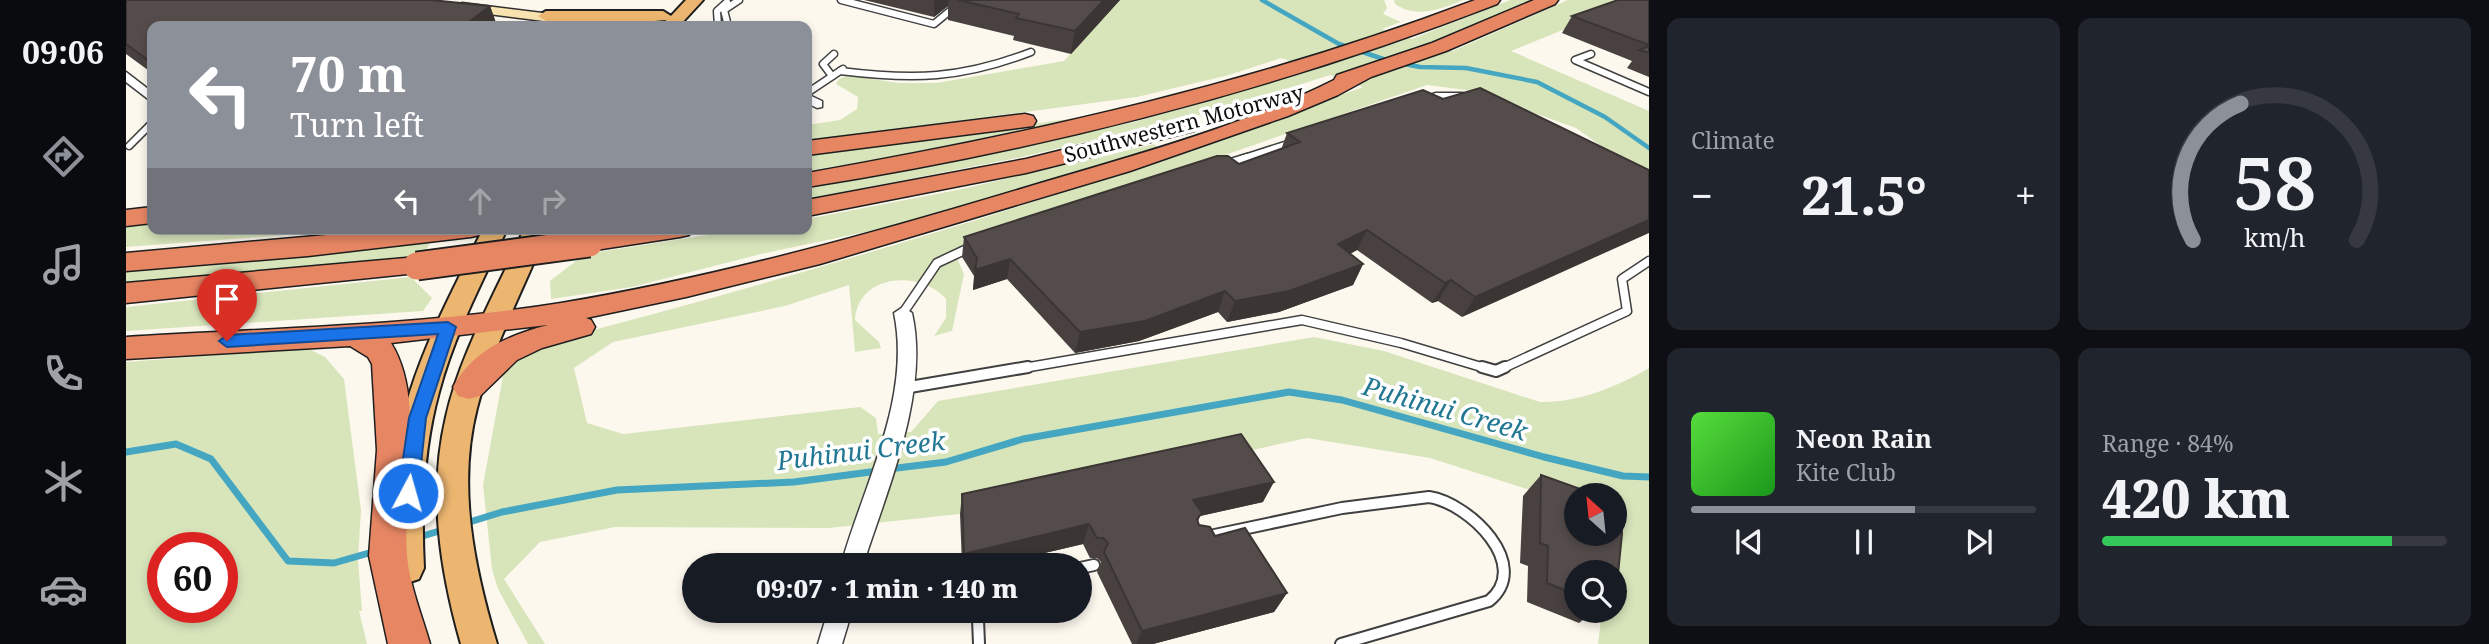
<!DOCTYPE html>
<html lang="en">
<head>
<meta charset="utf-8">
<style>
	body { margin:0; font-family:"Noto Serif",serif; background:#20242c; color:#f1f3f6; height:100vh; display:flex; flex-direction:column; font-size:26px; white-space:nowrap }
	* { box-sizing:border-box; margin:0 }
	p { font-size:23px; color:#9ea1a6 }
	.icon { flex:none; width:38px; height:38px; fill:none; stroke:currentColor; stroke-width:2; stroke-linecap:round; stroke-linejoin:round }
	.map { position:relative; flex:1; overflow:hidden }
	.sheet { display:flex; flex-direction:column; gap:18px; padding:18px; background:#0d0f14; width:840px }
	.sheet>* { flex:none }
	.guide { position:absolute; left:21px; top:21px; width:665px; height:214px; border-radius:14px; box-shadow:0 4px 10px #0003; background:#8c9099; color:#fff; overflow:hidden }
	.needle { width:46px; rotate:333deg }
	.buttons { position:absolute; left:1438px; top:483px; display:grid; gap:14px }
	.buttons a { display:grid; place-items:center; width:63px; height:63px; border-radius:50%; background:#171b24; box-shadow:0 4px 10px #0003; font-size:35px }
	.speed { position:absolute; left:21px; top:532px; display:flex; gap:14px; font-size:35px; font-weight:700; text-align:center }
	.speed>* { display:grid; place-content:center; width:91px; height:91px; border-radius:50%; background:#171b24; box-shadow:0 4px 10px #0003; line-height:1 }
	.speed .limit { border:10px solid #d22; background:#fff; color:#111 }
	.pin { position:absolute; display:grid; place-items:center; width:60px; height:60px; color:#fff; margin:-72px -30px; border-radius:50% 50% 50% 0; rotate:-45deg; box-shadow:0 0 7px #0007 }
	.pin .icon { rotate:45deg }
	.me { position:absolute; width:77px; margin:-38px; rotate:6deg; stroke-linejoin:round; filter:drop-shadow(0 0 5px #0008) }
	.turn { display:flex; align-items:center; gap:24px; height:147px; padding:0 28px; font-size:32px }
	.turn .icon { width:91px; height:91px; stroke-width:2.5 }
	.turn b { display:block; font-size:49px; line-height:60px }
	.lanes { display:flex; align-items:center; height:66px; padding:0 28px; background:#0003; justify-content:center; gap:35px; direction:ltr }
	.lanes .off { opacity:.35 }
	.big { font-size:52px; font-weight:800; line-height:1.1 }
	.sheet .card { flex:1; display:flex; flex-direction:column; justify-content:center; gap:10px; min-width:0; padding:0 24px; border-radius:14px; background:#20242c }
	.sheet .dial { align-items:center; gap:0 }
	.dial svg { height:182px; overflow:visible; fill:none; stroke:#363941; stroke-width:7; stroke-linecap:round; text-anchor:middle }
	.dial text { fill:#f1f3f6; stroke:none }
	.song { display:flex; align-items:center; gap:21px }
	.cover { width:84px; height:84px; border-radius:10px; background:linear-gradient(135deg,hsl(110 70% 55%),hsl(120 70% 35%)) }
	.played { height:7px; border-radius:4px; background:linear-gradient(90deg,#8c9099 65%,#363941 65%) }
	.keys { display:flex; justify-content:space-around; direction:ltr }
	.heat { display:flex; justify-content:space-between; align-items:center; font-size:38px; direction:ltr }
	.charge { height:10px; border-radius:5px; background:linear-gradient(90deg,#34c759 84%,#363941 0) }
	.sheet .tiles { flex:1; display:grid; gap:18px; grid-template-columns:repeat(2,1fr) }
	.trip { position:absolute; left:556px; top:553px; width:410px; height:70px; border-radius:35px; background:#171b24; box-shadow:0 4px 10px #0003; font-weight:800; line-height:70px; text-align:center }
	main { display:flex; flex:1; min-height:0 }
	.menu { display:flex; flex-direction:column; width:126px; justify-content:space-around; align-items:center; background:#090b0e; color:#9ea1a6 }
	.menu .icon { width:49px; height:49px }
	.menu .selected { color:#8c9099 }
	.menu b { font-size:32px; color:#f1f3f6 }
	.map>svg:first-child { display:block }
	.green { fill:#d8e5bb; fill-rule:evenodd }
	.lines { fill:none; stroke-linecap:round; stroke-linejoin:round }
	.stream-far1 { stroke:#45a6c1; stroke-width:4.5 }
	.stream { stroke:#45a6c1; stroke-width:7 }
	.lane-far2-casing { stroke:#404040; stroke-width:9 }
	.lane-far1-casing { stroke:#404040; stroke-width:11 }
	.lane-casing { stroke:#404040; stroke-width:14 }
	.street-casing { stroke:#404040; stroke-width:3 }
	.secondary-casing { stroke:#2f2f2f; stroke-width:3 }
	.primary-casing { stroke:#1e1e1e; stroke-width:4 }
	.highway-casing { stroke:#1e1e1e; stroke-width:3 }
	.lane-far2 { stroke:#fff; stroke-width:6 }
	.lane-far1 { stroke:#fff; stroke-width:8 }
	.lane { stroke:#fff; stroke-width:10 }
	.street { fill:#fff; fill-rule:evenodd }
	.secondary { fill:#f8e2af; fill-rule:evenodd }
	.primary { fill:#ecb670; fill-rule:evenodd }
	.highway { fill:#e78663; fill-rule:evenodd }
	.highway-bridge-casing { stroke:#1e1e1e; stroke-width:31; stroke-linecap:butt }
	.highway-bridge { stroke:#e78663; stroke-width:27 }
	.wall { fill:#484140 }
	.shaded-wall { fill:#3b3534 }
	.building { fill:#544c4a; stroke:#3b3534; stroke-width:2 }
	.route { fill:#1a73e8; stroke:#114b97; stroke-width:2 }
	.labels { text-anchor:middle; stroke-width:7; stroke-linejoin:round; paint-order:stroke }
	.far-street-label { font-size:21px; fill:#0d0d0d; stroke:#fff }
	.water-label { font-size:26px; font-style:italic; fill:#227793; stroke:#fff }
</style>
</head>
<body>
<main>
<nav class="menu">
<b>09:06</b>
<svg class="icon selected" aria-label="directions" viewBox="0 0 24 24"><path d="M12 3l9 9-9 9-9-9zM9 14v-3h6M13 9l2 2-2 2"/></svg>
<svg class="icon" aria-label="music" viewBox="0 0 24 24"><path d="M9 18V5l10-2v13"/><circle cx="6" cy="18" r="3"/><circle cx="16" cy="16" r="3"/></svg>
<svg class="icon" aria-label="phone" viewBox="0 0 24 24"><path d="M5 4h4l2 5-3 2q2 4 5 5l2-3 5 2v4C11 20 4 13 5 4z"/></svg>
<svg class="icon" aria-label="climate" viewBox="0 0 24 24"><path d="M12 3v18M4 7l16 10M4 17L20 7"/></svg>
<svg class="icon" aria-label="car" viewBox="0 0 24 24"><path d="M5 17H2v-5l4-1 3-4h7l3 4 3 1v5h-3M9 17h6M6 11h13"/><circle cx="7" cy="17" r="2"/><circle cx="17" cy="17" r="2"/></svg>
</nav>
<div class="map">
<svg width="1523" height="644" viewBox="0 0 1523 644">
	<rect width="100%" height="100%" fill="#fdf8ee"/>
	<g class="green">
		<path d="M994,0H1258L1261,8L1257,14L1275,22L1256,29L1286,39L1384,0H1407L1302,43L1327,51L1442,0H1510L1385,51L1523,111V180L1450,128L1348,91L1301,85L827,249L838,274L826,331L808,336L820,318V299C795,269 731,274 729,320L753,342L755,348L729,352L723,285L659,306L487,342L448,368L461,423L497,434L734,407L750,418L752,434L785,432L812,401L1188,337L1258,351L1414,402C1451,403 1491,387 1523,368V644H1472L1476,611H1489V495H1451V505L1304,458L1181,438L834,514L703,528L489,527L414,542L378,579L419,644H402L372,589L366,569L357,485L377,376L396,357L412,350L418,343C695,271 969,188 1237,87L1204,75L1098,109L1013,129L896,157L681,199V189L857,155L1009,122L1188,70L1155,58L1103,75L1011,97L681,141V125L714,120L731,109L732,97L710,84L713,79L722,75L772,83H810L938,61Z"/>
		<path d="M1268,0H1337C1315,9 1291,19 1269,4Z"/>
		<path d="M957,117L771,156L681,171V155Z"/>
		<path d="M1028,144L1034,149L892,193L768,226L635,254L506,287L425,299L424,281L459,254L621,229H681V219L836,189Z"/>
		<path d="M26,220V229H241L0,247V222Z"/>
		<path d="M304,243L297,255L0,283V271L81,266Z"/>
		<path d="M285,277L306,298L297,311L0,331V307Z"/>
		<path d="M181,348L199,357L218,379L235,510L232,560L236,611H233L241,644H0V362ZM37,548H96V607H37Z"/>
	</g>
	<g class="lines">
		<g class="stream-far1">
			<path d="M1136,0L1213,44L1263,61"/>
			<path d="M1273,63L1294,67L1340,68L1411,82L1479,117L1523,148"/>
		</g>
		<g class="stream">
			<path d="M0,452L50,444L85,459L162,561L208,563L250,551"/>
			<path d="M763,469L820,462L897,439L1163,392L1216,400L1418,457L1497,476L1523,477"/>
			<path d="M337,524L376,512L491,490L668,482L752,471"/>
			<path d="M290,538L320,529"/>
		</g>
		<defs>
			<g id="lane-far2">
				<path d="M715,0L808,24L837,0"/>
				<path d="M592,26L591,11L601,2"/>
				<path d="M602,26L598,10L613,0"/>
				<path d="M1465,54L1449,60L1523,92"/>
				<path d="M714,71C788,80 835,79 905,52"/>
				<path d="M706,76L697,64L708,54"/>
				<path d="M681,93L717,69"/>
				<path d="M1301,99L1310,96H1336"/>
				<path d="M3,146L26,123"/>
				<path d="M1115,159L1165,143"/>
			</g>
			<g id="lane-far1">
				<path d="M1098,165L1121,158"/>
				<path d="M777,313L811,263L845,247"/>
				<path d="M892,369L1176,320L1275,343L1362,369"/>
				<path d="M1375,369L1501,311L1496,279L1523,261"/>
			</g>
			<g id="lane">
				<path d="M1356,367L1370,371L1379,367"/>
				<path d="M778,388L902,367"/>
				<path d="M1079,537L1216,508L1303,497C1343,503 1407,565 1363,601L1215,644"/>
				<path d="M954,568L968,565"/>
				<path d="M853,644L852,619L856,611"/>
			</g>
			<g id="street">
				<path d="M0,72L26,92V102L0,82Z"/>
				<path d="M681,94L696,101V107L691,108L681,103Z"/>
				<path d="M777,307L786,313C804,392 761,490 737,565H715C737,486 786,398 768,313Z"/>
				<path d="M702,611H726L716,644H692Z"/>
			</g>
			<path id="secondary" d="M336,3L490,22L497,26H457L331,10L329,7Z"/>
			<g id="primary">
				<path d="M560,0H577L553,26H536L540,20L506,23L420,21L412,16L420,11H537L545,16Z"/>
				<path d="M357,229H381C356,282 328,335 313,392C297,450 295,509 298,568L293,579L281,583L269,579L264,568C263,509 267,449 284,392C302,335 331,282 357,229Z"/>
				<path d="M398,229H422C398,288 367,346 351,408C331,486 348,568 371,644H335C314,570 302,493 320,417C334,353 372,289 398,229Z"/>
			</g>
			<g id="highway">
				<path d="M1349,0H1374L1371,4C1149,90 917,150 681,187V173C913,132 1127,84 1349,0Z"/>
				<path d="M1408,0H1432L1429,4L1320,51L1245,77L1212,95L1162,116L1004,171L694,264L560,297L460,318L465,320L469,327L465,334L416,348L391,360L354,396L343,399L332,396L327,387C347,350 383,335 422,325L265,343C300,399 276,491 281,555C283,584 296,616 304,644H262L243,556L251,450L246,364L242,357L224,346L0,359V337C145,328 291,326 435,303C596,276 752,232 908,185C1009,155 1114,127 1208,80L1211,75L1306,43Z"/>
				<path d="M899,114L907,116L910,121L907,126L681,155V141Z"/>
				<path d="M1060,119L1068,121L1071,126L1068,131L900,173L681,216V200L900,159Z"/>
				<path d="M26,207V223L0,226V210Z"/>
				<path d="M268,229H358L354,235L345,237L182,256L0,271V253Z"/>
				<path d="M498,229H567L563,235L554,237L463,251L454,249L450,243L454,237Z"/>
				<path d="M291,257L301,260L305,266L301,272L0,303V283Z"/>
			</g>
		</defs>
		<use href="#lane-far2" class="lane-far2-casing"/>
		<use href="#lane-far1" class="lane-far1-casing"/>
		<use href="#lane" class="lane-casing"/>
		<use href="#street" class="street-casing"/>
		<use href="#secondary" class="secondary-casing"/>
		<use href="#primary" class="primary-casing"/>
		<use href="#highway" class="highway-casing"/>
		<use href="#lane-far2" class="lane-far2"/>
		<use href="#lane-far1" class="lane-far1"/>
		<use href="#lane" class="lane"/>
		<use href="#street" class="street"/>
		<use href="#secondary" class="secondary"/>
		<use href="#primary" class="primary"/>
		<use href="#highway" class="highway"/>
		<defs>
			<path id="highway-bridge" d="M291,266L463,243"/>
		</defs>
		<use href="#highway-bridge" class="highway-bridge-casing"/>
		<use href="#highway-bridge" class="highway-bridge"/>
	</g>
	<g class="wall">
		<path d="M0,0L364,6L370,23L26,26V73L0,54Z"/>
		<path d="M738,0H994L945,54L887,40L888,36L822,20V6L808,17Z"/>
		<path d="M1523,0V77L1501,68L1506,61L1436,33L1446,16Z"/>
		<path d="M1317,99L1523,170L1336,317L1312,301L1306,303L1231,250L1224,254L1237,264L1227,285L1153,312L1101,322L1092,312L1013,341L949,353L881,279L847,290L848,276L836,257L838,237L1113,164L1155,150L1161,133Z"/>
		<path d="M1415,475L1492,574L1489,577V572H1451V611H1468L1453,623L1401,602L1402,566L1394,563L1397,496Z"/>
		<path d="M836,494L1137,502L1074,516L1072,521L1073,525L1089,536L1161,593L1148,612L1027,644H1006L971,572L975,562L971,558H964L957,544L868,565H836L834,514Z"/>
	</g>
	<g class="shaded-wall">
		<path d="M808,0H823L822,6L808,17Z"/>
		<path d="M978,0H994L945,54L949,31Z"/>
		<path d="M364,6L370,23L366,26H338Z"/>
		<path d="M1523,220V233L1336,317L1349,297Z"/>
		<path d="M1241,230L1231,250L1203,265L1212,244Z"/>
		<path d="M884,259L881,279L847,290L849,270Z"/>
		<path d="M1237,264L1227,285L1153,312L1101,322L1109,301Z"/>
		<path d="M1325,280L1312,301L1306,303L1319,283Z"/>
		<path d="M1099,291L1092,312L1013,341L949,353L954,332Z"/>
		<path d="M1148,482L1137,502L1074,516L1066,533L1067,500Z"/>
		<path d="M963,524L957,544L868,565H837L838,554Z"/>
		<path d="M1161,593L1148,612L1027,644H1010L1016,631Z"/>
	</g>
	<g class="building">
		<path d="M0,0H305L364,6L338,26H26V63L0,44Z"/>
		<path d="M832,0H978L949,31L890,18L893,14Z"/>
		<path d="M1492,0H1523V45L1446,16Z"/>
		<path d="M1523,46V53L1513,50Z"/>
		<path d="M1354,88L1523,170V220L1349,297L1325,280L1319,283L1241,230L1212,244L1237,264L1163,291L1109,301L1099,291L1019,321L954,332L884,259L849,270L851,258L838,237L1091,156H1102L1113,164L1174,142L1161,133L1297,90L1317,99Z"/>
		<path d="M1115,434L1148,482L1067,500L1076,513L1071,519L1073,525L1084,527L1089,536L1119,528L1161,593L1016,631L978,552L982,543L977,538H971L963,524L838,554L836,494Z"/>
		<path d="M1415,475L1471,495H1451V534H1489V502L1494,503L1496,534L1492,574L1479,568V572H1451V595L1421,583L1422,546L1414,543Z"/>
	</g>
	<path class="route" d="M322,322L330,327L300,418L292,493L289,499L282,501L275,499L272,493L283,418L312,334L101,347L93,341L101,335Z"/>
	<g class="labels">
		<g class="far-street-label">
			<text transform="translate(1058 124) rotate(-15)" y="7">Southwestern Motorway</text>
		</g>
		<g class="water-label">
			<text transform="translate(1319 409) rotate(16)" y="9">Puhinui Creek</text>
			<text transform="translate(735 451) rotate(-7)" y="9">Puhinui Creek</text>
		</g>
	</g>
</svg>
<div class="buttons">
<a><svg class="needle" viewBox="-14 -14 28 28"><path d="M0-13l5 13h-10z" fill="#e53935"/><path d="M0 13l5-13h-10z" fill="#9ea1a6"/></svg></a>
<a><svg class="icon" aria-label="search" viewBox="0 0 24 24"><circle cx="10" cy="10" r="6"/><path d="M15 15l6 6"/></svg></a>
</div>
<div class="speed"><div class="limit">60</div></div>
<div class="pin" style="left:101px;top:341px;background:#d93025"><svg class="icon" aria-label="arrive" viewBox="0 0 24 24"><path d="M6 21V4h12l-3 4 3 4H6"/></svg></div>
<svg class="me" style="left:282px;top:493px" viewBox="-20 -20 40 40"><circle r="17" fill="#1a73e8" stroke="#fff" stroke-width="3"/><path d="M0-11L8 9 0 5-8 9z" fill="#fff"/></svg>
<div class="trip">09:07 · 1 min · 140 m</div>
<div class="guide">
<div class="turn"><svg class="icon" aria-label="left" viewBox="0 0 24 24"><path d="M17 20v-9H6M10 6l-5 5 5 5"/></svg><div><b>70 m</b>Turn left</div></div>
<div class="lanes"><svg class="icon" aria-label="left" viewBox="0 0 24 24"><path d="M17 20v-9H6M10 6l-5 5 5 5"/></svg><svg class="icon off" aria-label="ahead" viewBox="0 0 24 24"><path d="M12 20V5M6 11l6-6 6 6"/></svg><svg class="icon off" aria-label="right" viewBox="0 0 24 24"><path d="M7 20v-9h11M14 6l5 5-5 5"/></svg></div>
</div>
</div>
<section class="sheet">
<div class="tiles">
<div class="card"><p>Climate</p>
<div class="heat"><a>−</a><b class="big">21.5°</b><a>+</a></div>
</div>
<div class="card dial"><svg viewBox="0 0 100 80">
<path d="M14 69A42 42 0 1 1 86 69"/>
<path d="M14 69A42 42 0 0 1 35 9" stroke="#8c9099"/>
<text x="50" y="56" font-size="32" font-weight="700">58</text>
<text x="50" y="72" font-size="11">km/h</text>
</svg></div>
<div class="card">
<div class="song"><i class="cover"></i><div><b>Neon Rain</b><p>Kite Club</p></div></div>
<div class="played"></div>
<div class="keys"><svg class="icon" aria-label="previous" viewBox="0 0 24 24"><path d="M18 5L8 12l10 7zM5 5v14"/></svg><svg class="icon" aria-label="pause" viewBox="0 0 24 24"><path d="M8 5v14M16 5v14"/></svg><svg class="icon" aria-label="next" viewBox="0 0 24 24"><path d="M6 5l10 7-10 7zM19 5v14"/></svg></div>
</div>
<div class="card"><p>Range · 84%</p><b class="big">420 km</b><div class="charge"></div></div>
</div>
</section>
</main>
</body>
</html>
